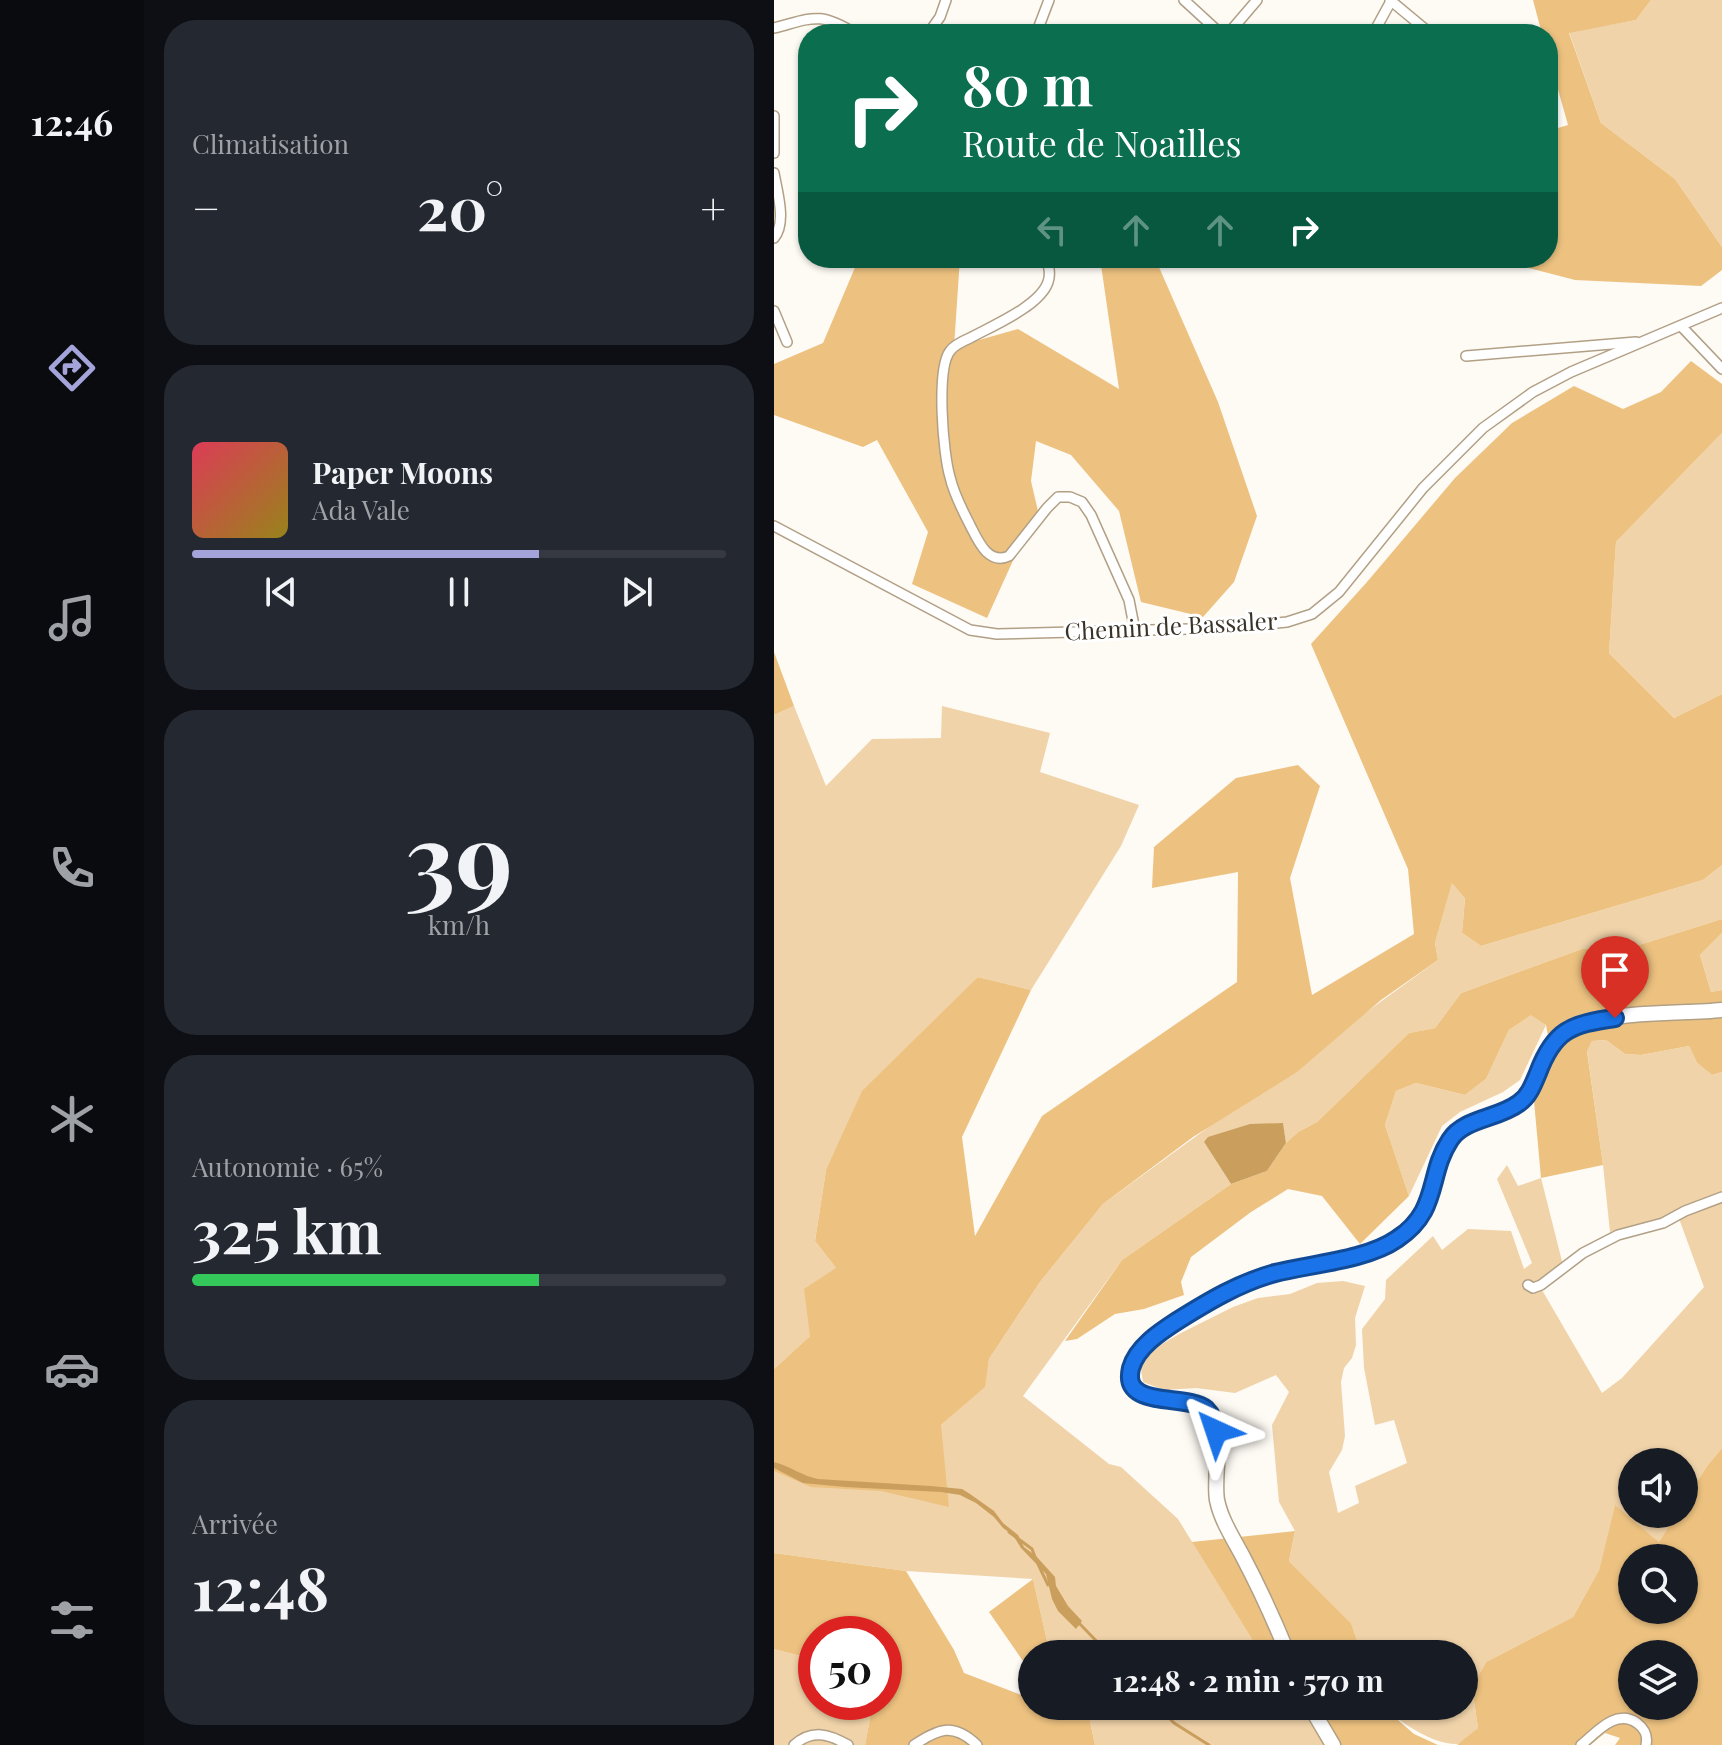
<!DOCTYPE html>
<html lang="fr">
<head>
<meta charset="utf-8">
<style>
	body { margin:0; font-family:"Playfair Display",serif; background:#242831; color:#f1f3f6; height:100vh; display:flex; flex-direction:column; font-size:30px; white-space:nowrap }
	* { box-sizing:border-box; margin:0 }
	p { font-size:26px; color:#9ea1a6 }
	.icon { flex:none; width:44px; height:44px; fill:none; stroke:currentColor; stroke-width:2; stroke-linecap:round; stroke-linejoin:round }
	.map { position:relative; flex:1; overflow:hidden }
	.side { display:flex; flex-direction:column; gap:20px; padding:20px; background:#0d0f14; width:630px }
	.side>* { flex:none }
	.guide { position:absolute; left:24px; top:24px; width:760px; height:244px; border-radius:32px; box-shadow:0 2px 6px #0004; background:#0b6e4f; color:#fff; overflow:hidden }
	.buttons { position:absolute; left:844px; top:1448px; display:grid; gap:16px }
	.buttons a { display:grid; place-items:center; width:80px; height:80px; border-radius:50%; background:#171b24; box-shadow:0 2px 6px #0004; font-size:40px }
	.speed { position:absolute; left:24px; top:1616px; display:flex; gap:16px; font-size:40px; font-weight:700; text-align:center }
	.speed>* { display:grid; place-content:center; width:104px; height:104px; border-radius:50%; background:#171b24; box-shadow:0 2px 6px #0004; line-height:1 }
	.speed .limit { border:12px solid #d22; background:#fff; color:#111 }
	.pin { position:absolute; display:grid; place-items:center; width:68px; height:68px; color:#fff; margin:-82px -34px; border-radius:50% 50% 50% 0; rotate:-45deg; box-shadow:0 0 8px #0007 }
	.pin .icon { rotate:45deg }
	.me { position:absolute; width:88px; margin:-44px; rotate:318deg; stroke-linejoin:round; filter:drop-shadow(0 0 6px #0008) }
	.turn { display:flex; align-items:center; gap:28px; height:168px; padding:0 32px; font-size:36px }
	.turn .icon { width:104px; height:104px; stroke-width:2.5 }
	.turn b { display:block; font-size:56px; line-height:68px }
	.lanes { display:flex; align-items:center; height:76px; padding:0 32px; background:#0003; justify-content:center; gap:40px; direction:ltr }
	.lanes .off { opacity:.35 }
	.big { font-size:60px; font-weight:700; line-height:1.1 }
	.side .widget { flex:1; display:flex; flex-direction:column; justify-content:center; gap:12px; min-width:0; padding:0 28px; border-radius:32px; background:#242831 }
	.side .dial { align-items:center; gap:0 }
	.dial b { font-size:104px; line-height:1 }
	.song { display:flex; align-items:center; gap:24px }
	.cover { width:96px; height:96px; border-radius:12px; background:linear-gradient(135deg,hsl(350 70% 55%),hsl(50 70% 35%)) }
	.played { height:8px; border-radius:4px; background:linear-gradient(90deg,#a4a3da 65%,#363941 65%) }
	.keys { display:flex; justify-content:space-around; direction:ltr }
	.heat { display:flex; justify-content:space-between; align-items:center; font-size:44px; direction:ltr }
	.charge { height:12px; border-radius:6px; background:linear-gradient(90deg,#34c759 65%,#363941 0) }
	.trip { position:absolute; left:244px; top:1640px; width:460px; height:80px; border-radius:40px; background:#171b24; box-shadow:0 2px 6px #0004; font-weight:700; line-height:80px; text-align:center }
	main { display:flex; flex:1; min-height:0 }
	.tabs { display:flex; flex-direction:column; width:144px; justify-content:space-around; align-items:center; background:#090b0e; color:#9ea1a6 }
	.tabs .icon { width:56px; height:56px }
	.tabs .active { color:#a4a3da }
	.tabs b { font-size:36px; color:#f1f3f6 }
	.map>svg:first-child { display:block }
	.green { fill:#f0d3a9 }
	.forest { fill:#edc280; fill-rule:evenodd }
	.water { fill:#ca9f5e }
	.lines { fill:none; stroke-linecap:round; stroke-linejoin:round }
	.stream { stroke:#ca9f5e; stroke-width:3 }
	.minor-casing { stroke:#b2a086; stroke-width:12 }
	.secondary-casing { stroke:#b2a086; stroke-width:17 }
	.minor { stroke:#fff; stroke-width:9 }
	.secondary { stroke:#fff; stroke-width:14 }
	.route-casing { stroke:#114b97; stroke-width:20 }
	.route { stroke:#1a73e8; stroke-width:14 }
	.labels { text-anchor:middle; stroke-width:6; stroke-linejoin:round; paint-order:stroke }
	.street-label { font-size:24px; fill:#3b3328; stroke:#fff }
</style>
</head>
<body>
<main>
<nav class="tabs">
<b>12:46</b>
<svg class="icon active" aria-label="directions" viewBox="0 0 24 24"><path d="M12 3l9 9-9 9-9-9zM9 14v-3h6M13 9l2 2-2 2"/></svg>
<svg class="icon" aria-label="music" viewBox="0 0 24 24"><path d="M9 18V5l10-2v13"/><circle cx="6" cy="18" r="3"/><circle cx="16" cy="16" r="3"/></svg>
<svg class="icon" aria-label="phone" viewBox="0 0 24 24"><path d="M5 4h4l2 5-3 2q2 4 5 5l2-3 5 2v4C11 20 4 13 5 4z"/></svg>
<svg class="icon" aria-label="climate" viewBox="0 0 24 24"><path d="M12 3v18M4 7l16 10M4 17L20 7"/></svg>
<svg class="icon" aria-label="car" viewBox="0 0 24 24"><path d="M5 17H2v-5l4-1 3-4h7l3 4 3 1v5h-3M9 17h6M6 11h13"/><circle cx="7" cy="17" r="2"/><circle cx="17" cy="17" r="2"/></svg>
<svg class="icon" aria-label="filters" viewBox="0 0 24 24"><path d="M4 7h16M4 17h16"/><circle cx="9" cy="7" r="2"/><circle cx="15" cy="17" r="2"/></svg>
</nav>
<section class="side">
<div class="widget"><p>Climatisation</p>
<div class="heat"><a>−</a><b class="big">20°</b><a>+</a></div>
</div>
<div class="widget">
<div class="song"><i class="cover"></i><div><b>Paper Moons</b><p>Ada Vale</p></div></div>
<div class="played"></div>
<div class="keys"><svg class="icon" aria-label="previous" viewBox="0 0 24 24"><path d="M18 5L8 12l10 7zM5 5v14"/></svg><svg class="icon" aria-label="pause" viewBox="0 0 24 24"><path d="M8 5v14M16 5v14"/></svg><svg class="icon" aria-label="next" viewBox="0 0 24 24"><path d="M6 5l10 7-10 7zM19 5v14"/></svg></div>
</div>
<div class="widget dial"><b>39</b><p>km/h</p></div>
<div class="widget"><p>Autonomie · 65%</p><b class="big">325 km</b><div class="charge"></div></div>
<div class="widget"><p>Arrivée</p><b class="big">12:48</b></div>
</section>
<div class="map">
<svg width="948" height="1745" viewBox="0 0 948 1745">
	<rect width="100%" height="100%" fill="#fefaf4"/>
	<g class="green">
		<path d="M877,0H948V247L901,179L827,123L795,32L862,20Z"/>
		<path d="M948,433V694L900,718L835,653L842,542Z"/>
		<path d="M20,706L52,786L98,739L167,738L168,706L276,733L266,772L365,805L347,846L257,990L204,977L52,1170L41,1241L62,1268L36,1336L0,1369V715Z"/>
		<path d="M948,865V919L865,945L808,949L687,993L661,1028L635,1033L543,1122L524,1132L512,1143L509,1124L430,1142L457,1184L348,1260L249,1396L335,1464L347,1467L404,1519L487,1654H276L259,1579L132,1571L0,1553V1405L167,1425L210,1387L215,1359L266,1282L329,1204L664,960L661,943L678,882L691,897L688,933L707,946L929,880Z"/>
		<path d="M948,933V990L937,992L926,955Z"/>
		<path d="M758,1014L772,1025L746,1080L729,1092L686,1112L668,1126L635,1196L611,1125L622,1091L642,1083L691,1095L712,1079L735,1030Z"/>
		<path d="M832,1040L851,1054L867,1055L915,1046L923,1063L938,1075L948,1072V1448L933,1466L910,1502V1462H858V1514H902L885,1542L841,1506L825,1570L799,1617L712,1662L698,1687L704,1728C698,1733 691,1741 684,1744C658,1745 625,1721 608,1706H690V1654H588L577,1623L515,1561L521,1531L505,1502L498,1425L515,1392L502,1375L461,1393L422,1388L390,1390L369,1382L366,1364L381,1348L407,1333L459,1307L484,1298L516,1294L543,1283L569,1281L591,1286L581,1318L582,1345L578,1358L570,1368L567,1382L571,1436L568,1450L555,1472L564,1513L585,1503L581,1486L633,1463L620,1420L601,1425L590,1368L588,1329L611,1299L612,1280L659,1236L668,1250L694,1229L737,1231L750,1269L758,1263L723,1179L733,1165L744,1186L767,1178L791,1273L768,1290L828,1393L848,1378L930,1287L903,1213L836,1232L829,1165L813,1050L818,1041Z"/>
		<path d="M0,1649L42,1660V1702H99L91,1745H0Z"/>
		<path d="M311,1706H528L565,1745H321L314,1712Z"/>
	</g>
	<g class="forest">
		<path d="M759,0H877L862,20L795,33L827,123L901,179L948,247V270L927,286L801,280L720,259L627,258H774V131L794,125L774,54V34H768Z"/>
		<path d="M85,258H186L180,347L244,329L345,389L326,258H381L444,402L483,516L460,582L429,617L367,602L345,511L297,455L262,441L257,481L267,524L247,543L213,618L138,584L154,532L103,440L89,447L0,415V364L49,343Z"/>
		<path d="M917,361L948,384V433L842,542L835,653L900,718L948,694V865L929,880L707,946L688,933L691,898L678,883L661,943L664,960L607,1000L523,1072L419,1137L329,1204L266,1282L215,1359L211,1387L167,1425L175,1507L107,1491L37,1487L0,1471V1369L36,1336L30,1289L62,1268L41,1241L52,1170L88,1091L204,977L257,990L188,1137L201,1236L268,1116L463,982L464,872L378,888L380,847L462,778L524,765L546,786L516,878L538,995L640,934L634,869L537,644L593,582L681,478L738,423L800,386L849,409L887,392Z"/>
		<path d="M0,652L20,706L0,715Z"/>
		<path d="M948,919V933L926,955L937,992L948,990V1072L938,1075L923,1063L915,1046L867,1055L851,1054L832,1040L818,1041L813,1051L829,1165L767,1178L760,1101L777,1052L772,1025L757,1015L735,1030L712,1079L691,1095L642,1083L622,1091L611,1125L635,1196L586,1244L548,1196L514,1189L477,1212L417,1257L407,1282L410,1295L370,1309L341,1314L303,1339L291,1341L348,1260L457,1184L493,1171L512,1143L524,1132L543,1122L635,1033L661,1028L687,993L808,949L865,945Z"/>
		<path d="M948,1448V1745H841L846,1738L831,1733L816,1745H683L704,1728L698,1687L712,1662L799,1617L825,1570L841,1505L885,1542L902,1514H910V1502L933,1466ZM858,1558H910V1610H858ZM858,1654H910V1706H858Z"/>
		<path d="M521,1531L515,1561L577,1623L588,1654H487L418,1542Z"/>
		<path d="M0,1553L132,1571L180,1650L190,1673L258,1699V1706H275L281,1708V1706H311L314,1712L321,1745H91L99,1702H110V1634H42V1660L0,1649Z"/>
		<path d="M259,1579L276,1654H258V1674L215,1612Z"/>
		<path d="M528,1706H608L640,1734L664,1745H565Z"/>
	</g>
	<g class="water">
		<path d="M509,1123L512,1143L493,1171L457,1184L430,1142L434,1137L476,1124Z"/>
		<path d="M0,1462C16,1466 28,1476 44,1479L157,1486L188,1489L196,1494L220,1511L229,1523L244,1535L250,1547L262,1556L281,1577L282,1586L294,1606L308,1621L302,1629L284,1611L278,1599L272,1574L247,1548L239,1535L229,1528L220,1517L202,1503L186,1495L167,1492L71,1487L29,1483L0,1468Z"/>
	</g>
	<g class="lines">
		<g class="stream">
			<path d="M235,1532L258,1549L261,1557"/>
			<path d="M264,1564L274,1585"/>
			<path d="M304,1622L335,1654"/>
			<path d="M384,1706L400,1723L435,1745"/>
		</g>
		<defs>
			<g id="minor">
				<path d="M410,0L447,34"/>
				<path d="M616,0L657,34"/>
				<path d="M0,28C39,18 45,11 82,34"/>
				<path d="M154,34L166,17L172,0"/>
				<path d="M262,34L275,0"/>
				<path d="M454,34L483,0"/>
				<path d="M599,34L617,1"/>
				<path d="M0,116V153"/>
				<path d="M0,173C3,191 13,223 0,238"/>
				<path d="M272,258C275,266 277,274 274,282C266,306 218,326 196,338C189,341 180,345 176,351C162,369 169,454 176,477C180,495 189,511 197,527C205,543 215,565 235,556L273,508L284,497H296L308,502L317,515L355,600L361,631"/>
				<path d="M0,311L13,342"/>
				<path d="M907,326L948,369"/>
				<path d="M692,356L862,342"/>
				<path d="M0,526L196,630L223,634L454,628L513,622L538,614L565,592L649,488L709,428L759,392L797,372L948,308"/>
				<path d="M754,1285L759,1288L767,1285L809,1253L844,1235L889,1223L911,1211L948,1197"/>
				<path d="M20,1745C38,1729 55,1734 74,1745"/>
				<path d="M140,1745C164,1729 179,1722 203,1745"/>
				<path d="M807,1745C822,1733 842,1708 863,1723C871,1729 874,1735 872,1745"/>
			</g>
			<g id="secondary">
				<path d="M514,1654C500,1620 485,1587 468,1555C459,1538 447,1520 443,1500C439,1476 450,1437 438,1417C422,1389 352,1413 357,1372C359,1350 383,1334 399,1324C432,1303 464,1283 502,1273C537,1264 581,1261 613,1245C662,1221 652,1186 673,1145C686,1118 721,1120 744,1104C766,1088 764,1056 783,1038C816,1008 905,1015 948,1010"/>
				<path d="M536,1706L559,1745"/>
			</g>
		</defs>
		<use href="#minor" class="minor-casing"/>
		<use href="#secondary" class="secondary-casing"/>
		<use href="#minor" class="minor"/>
		<use href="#secondary" class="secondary"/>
	</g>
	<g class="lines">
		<defs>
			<path id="route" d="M442,1431C441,1423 438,1415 432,1409C412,1393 347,1410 357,1368C363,1347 386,1332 403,1321C435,1301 465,1283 501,1273C537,1264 593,1260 623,1239C666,1211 653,1175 676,1140C690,1118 724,1119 745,1103C755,1096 759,1085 764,1073C780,1030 797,1024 841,1018"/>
		</defs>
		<use href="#route" class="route-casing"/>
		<use href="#route" class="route"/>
	</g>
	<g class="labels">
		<g class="street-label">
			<text transform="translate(397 627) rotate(-3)" y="8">Chemin de Bassaler</text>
		</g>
	</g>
</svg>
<div class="buttons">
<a><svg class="icon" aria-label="sound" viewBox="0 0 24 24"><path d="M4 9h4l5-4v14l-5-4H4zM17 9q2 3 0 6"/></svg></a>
<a><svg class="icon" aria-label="search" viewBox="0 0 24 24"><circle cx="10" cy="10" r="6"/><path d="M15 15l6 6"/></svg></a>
<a><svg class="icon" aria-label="layers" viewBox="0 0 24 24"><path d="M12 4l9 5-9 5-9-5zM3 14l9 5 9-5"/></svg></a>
</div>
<div class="speed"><div class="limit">50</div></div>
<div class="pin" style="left:841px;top:1018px;background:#d93025"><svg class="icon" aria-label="arrive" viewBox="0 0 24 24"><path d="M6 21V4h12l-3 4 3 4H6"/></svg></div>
<svg class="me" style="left:442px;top:1431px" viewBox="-20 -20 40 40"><path d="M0-17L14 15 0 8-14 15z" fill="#1a73e8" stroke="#fff" stroke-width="4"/></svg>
<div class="trip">12:48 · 2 min · 570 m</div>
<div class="guide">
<div class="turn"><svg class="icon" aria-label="right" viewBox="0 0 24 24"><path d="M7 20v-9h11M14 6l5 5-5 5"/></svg><div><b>80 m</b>Route de Noailles</div></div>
<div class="lanes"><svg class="icon off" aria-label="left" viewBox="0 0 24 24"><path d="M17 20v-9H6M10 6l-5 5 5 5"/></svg><svg class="icon off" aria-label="ahead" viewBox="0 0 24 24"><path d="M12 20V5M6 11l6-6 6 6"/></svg><svg class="icon off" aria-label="ahead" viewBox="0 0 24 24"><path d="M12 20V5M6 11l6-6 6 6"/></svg><svg class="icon" aria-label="right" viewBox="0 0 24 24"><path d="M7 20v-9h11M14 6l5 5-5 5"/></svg></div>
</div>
</div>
</main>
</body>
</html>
